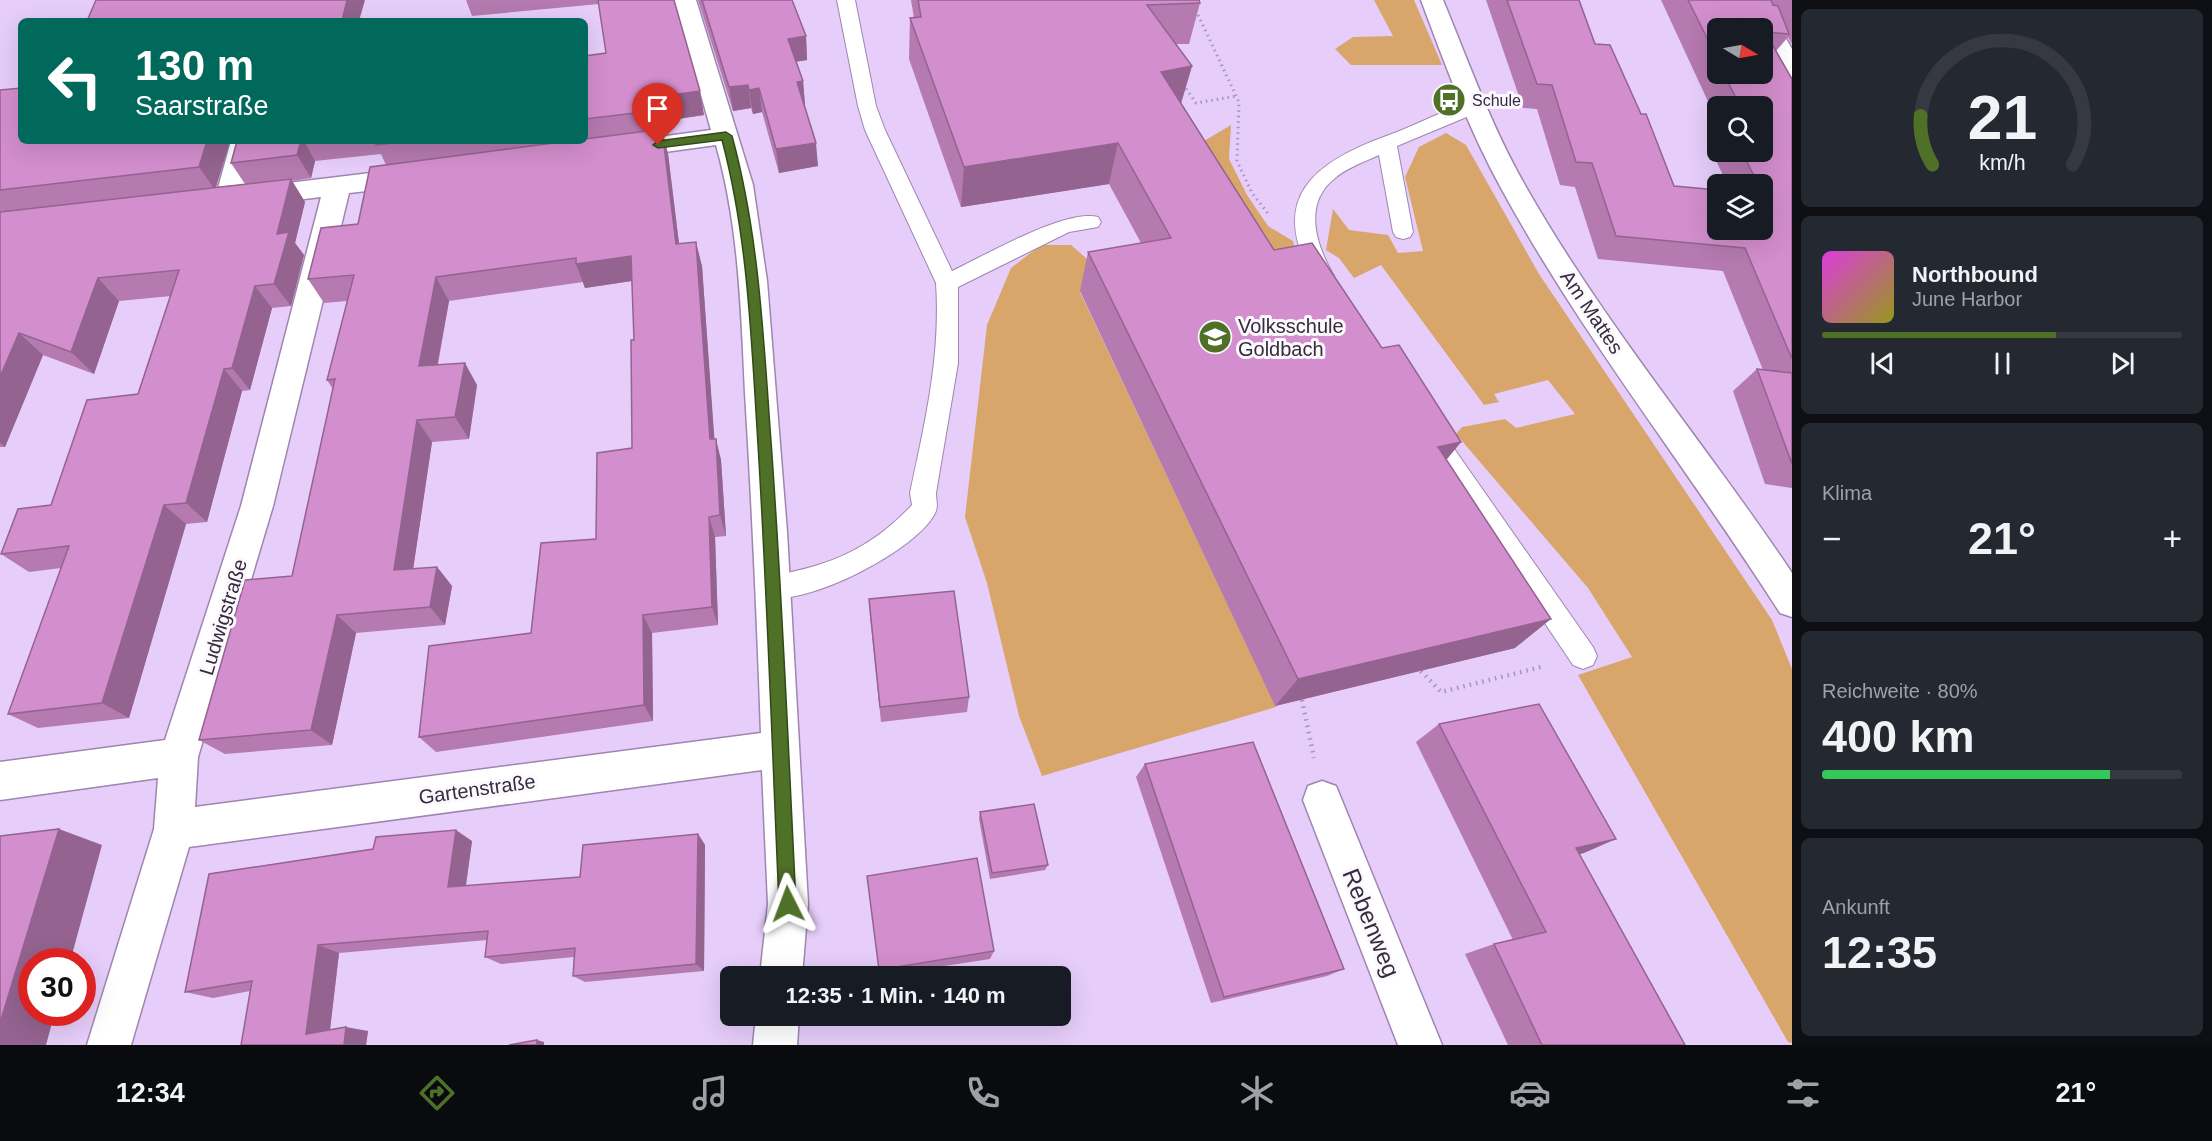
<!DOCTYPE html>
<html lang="de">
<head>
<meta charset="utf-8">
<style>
	body { margin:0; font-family:Helvetica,sans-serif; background:#242831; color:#f1f3f6; height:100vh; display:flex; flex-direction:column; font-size:22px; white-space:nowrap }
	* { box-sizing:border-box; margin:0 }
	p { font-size:20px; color:#9ea1a6 }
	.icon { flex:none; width:33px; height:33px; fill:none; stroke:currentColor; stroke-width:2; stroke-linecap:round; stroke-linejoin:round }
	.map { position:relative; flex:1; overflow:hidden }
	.panel { display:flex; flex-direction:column; gap:9px; padding:9px; background:#0d0f14; width:420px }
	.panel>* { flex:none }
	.guide { position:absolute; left:18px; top:18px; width:570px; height:126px; border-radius:9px; box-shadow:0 6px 24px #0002; background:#00695c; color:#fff; overflow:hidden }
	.needle { width:39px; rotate:100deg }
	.tools { position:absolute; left:1707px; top:18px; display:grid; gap:12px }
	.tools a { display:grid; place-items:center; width:66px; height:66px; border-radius:9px; background:#171b24; box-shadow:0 6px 24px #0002; font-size:30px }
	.speed { position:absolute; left:18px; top:948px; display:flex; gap:12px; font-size:30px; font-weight:700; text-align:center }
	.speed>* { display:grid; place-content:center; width:78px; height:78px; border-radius:50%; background:#171b24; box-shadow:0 6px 24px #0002; line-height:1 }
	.speed .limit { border:9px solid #d22; background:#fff; color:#111 }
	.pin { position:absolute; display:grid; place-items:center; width:51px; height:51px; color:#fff; margin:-62px -26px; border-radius:50% 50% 50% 0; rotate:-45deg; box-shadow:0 0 6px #0007 }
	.pin .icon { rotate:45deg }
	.me { position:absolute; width:66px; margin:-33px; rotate:357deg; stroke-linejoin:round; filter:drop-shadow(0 0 4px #0008) }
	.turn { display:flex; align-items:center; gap:21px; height:126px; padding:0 18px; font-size:27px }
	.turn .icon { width:78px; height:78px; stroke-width:2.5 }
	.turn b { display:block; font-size:42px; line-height:51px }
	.big { font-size:45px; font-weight:600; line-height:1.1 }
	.panel .widget { flex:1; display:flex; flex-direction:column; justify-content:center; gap:9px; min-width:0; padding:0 21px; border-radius:9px; background:#242831 }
	.panel .dial { align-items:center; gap:0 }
	.dial svg { height:156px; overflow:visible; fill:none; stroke:#363941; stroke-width:7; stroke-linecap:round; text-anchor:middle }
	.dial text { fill:#f1f3f6; stroke:none }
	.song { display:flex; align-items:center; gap:18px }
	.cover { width:72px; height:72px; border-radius:9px; background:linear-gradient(135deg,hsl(300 70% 55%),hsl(60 70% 35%)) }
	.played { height:6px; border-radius:3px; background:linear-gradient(90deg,#4f7027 65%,#363941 65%) }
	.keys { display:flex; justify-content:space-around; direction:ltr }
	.heat { display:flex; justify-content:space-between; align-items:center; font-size:33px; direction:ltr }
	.charge { height:9px; border-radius:4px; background:linear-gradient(90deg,#34c759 80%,#363941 0) }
	.trip { position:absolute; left:720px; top:966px; width:351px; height:60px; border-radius:9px; background:#171b24; box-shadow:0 6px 24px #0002; font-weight:600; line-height:60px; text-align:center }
	.menu { display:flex; height:96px; justify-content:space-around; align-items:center; background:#090b0e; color:#9ea1a6 }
	.menu .icon { width:42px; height:42px }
	.menu .active { color:#4f7027 }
	.menu b { font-size:27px; color:#f1f3f6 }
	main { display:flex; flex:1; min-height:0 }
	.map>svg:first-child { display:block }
	.green { fill:#d8a66b }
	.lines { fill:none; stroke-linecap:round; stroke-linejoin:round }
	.service-casing { stroke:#9e86b0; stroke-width:2 }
	.minor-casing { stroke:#9e86b0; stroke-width:3 }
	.path-far1 { stroke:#a894b8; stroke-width:3; stroke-dasharray:1.5 4; stroke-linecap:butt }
	.path { stroke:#a894b8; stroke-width:4.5; stroke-dasharray:1.5 5; stroke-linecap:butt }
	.service { fill:#fff; fill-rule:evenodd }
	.minor { fill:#fff; fill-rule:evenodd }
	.wall { fill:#b57ab0; fill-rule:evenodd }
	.shaded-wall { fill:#946390 }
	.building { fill:#d38ecd; stroke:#946390; stroke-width:1.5 }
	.route { fill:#4f7027; stroke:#334919; stroke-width:1.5 }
	.labels { text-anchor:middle; stroke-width:6; stroke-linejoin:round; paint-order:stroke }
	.far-poi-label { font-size:16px; fill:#362c3e; stroke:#fbf9fd; text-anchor:start }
	.street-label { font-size:20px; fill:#362c3e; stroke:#fbf9fd }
	.poi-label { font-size:20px; fill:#362c3e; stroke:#fbf9fd; text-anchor:start }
	.near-street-label { font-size:24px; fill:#362c3e; stroke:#fbf9fd }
</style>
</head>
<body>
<main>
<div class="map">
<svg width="1792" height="1045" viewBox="0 0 1792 1045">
	<rect width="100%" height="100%" fill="#e6cdfa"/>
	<g class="green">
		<path d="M1374,0H1414L1442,65H1351L1335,49L1353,37L1393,36Z"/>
		<path d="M1231,125L1229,159L1247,195L1268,226L1293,241L1298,266L1248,273L1204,141Z"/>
		<path d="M1446,133L1466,145L1539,274L1772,620L1792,669V1043L1788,1042L1578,675L1632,657L1588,588L1456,434L1462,427L1505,419L1516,428L1575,414L1548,380L1494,394L1499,402L1484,405L1381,265L1354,278L1339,258L1326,250L1333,209L1349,230L1388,235L1398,253L1423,251L1405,177L1419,147Z"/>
		<path d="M1041,245H1071L1101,271L1080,292L1276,707L1042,776L1019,716L987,583L965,517L987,325L1011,268Z"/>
	</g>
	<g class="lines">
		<defs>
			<g id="service">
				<path d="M837,0H855L876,106L885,130L952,271C984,256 1066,208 1098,217L1101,222L1098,227L1069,232L958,287V363L936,493C936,499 938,505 936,511C921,549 801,610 764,596L760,588L764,580C781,573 800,571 818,565C855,554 886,533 912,505L910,493C925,423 941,355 936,283L865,130L858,106Z"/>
				<path d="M1474,101L1483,107L1481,111L1397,146L1413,232L1410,237L1403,239L1396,237L1393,232L1379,155C1364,162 1346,168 1334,179C1302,205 1317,247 1334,276L1331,281L1323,284L1315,281C1266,199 1313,162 1389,135C1417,125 1445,109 1474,101Z"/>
				<path d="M1428,420L1436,423L1593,647L1597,656L1593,665L1583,669L1573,665L1420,437L1416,430L1420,423Z"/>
			</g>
			<g id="minor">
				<path d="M674,0H696L753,185L767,281L787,532L808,904L802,976H760L768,904L762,770L189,847L131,1045H87L154,829L158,778L0,800V762L165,740L241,506L321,197L255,205L246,202L242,196L237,205L228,208L219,205L215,199L231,141H257L242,196L246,190L255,187L412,168L421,171L425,177L421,183L412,186L349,193L273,506L198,757L195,807L761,733C757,620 752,506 745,393C741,310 739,226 716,145L621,158L612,156L608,150L612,144L621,142L711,130Z"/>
				<path d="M1421,0H1443C1469,63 1492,128 1526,187C1603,323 1705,443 1792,573V617L1780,613C1689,470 1582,337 1501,188C1468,128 1445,64 1421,0Z"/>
				<path d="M1742,0H1764L1792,49V77L1784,75C1775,62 1762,44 1762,28H1757Z"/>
				<path d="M1322,781L1336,786L1442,1045H1398L1303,800L1308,786Z"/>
				<path d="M756,1016H799L797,1045H753Z"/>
			</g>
		</defs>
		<use href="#service" class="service-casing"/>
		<use href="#minor" class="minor-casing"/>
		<g class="path-far1">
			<path d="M1191,0L1239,102L1237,161L1252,193L1270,216"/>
			<path d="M1183,84L1196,103L1237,96"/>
		</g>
		<g class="path">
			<path d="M1421,671L1441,692L1545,666"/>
			<path d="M1302,700L1314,758"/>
		</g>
		<use href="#service" class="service"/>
		<use href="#minor" class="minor"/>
	</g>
	<g class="wall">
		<path d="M466,0H674L704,115L664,121L665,134H663L668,154L679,244L702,266L714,439L721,460L726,536L715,537L718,625L652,633L653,721L436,752L419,737L531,633L596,539L632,448L634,340L632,281L585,288L583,282L449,301L438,364L477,385L469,439L432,442L413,569L437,567L452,586L445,625L356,633L332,745L225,754L199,740L292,576L333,389L327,380L347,301L324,303L308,279L358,224L386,165L381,154L315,161L311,178L292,181L305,202L295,243L304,255L291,306L272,308L250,390L242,391L207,522L186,524L129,718L38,728L8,714L61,568L29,572L1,554L51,505L138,394L171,296L119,301L94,374L43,355L5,447H0V90L21,141H230L216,187L245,184L231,163L237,141H585V56L606,53L599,4L472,16Z"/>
		<path d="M698,0H792L806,36L807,60L796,62L803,81L805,105H804L818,166L779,173L762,112L753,114L751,108L733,111Z"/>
		<path d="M911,0H1199L1200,3L1189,44H1176L1192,66L1181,104L1274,250L1382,348L1461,442L1446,460L1515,648L1275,706L1080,291L1088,252L1141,243L1109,184L961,207L909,59L910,18H914Z"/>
		<path d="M1486,0H1579L1595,44L1674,186L1762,230V184H1727L1708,143L1718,132V152H1762V106H1718V123L1661,0H1792V44L1788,37L1776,51L1792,79V488L1765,484L1733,391L1757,369L1763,370L1723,271L1598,259L1575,187L1560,185L1537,109L1523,108ZM1718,28L1762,74H1718Z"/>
		<path d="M869,599L969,697L967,712L881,722L870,616Z"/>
		<path d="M1439,724L1584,853L1579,854L1685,1045H1508L1465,954L1494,944L1513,940L1416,742Z"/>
		<path d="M1145,764L1344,969L1327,976L1211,1003L1136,777Z"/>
		<path d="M980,812L1048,865L1045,870L990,879L979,819Z"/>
		<path d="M698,834L705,845L704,971L585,982L573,976L574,957L501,964L485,957L487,940L339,953L330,1029L368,1031L366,1045H241L250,991L213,998L185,992L472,841L466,886L580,877Z"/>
		<path d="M867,876L994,951L990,959L880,976Z"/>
	</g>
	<g class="shaded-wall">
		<path d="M347,0H365L359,21H342Z"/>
		<path d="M806,36L807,60L791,62L788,39Z"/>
		<path d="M1192,66L1180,106L1161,72Z"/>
		<path d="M803,81L805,105L799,106L797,82Z"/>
		<path d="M748,85L751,108L733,111L729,87Z"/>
		<path d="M759,88L762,112L753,114L749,90Z"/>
		<path d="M700,91L704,115L664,121L665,134L660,110L658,97Z"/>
		<path d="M662,129L668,154L682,268L676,244Z"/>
		<path d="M207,141H230L215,190L199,167Z"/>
		<path d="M301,141H304L315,161L311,178L297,155Z"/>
		<path d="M816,143L818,166L779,173L776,149Z"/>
		<path d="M1118,143L1109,184L961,207L964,167Z"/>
		<path d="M291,179L305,202L295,243L304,255L291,306L274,284L277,234Z"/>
		<path d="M696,242L702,266L716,461L710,439Z"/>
		<path d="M631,256L638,280L585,288L576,264Z"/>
		<path d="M436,277L449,301L433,388L419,366Z"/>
		<path d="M98,278L119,301L94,374L71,352Z"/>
		<path d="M255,286L272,308L250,390L232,368Z"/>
		<path d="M19,333L43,355L5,447L0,443V377Z"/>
		<path d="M465,363L477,385L469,439L455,417Z"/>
		<path d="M224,369L242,391L207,522L186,503Z"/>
		<path d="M417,420L432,442L410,590L394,570Z"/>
		<path d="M716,439L721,460L726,536L720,515Z"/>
		<path d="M1461,442L1433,476L1438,447Z"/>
		<path d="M164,505L186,524L129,718L102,703Z"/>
		<path d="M709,517L715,537L718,625L712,607Z"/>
		<path d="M437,567L452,586L445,625L430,607Z"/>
		<path d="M337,615L356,633L332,745L311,730Z"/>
		<path d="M643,615L652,633L653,721L644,705Z"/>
		<path d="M1551,619L1515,648L1275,706L1298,679Z"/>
		<path d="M59,829L102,845L70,962H32V1012H55L46,1045H0V1023Z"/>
		<path d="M456,830L472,841L464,897L448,887Z"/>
		<path d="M698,834L705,845L704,971L696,964Z"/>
		<path d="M1616,839L1584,853L1545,862L1576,848Z"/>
		<path d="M318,945L339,953L329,1038L306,1034Z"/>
		<path d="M346,1027L368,1031L366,1045H344Z"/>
		<path d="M537,1040L544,1042V1045H537Z"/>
	</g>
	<g class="building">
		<path d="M96,0H347L342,21H87Z"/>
		<path d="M598,0H674L700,91L658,97L660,110L585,119V56L606,53Z"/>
		<path d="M702,0H792L806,36L788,39L803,81L797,82L816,143L776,149L759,88L749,90L748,85L729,87Z"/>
		<path d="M918,0H1199L1200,3L1147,5L1192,66L1161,72L1274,250L1312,243L1382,348L1399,345L1461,442L1438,447L1551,619L1298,679L1088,252L1171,238L1118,143L964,167L910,18L921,17Z"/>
		<path d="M1507,0H1579L1595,44L1610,45L1641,114H1646L1674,186L1718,190V230H1762V184H1758L1742,152H1762V106H1740L1724,74H1762V28H1718V60L1688,0H1771L1773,5L1778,6L1789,34L1765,32L1792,79V359L1745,248L1616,236L1592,163L1576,162L1552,85L1537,84Z"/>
		<path d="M21,88V141H207L199,167L0,190V90Z"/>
		<path d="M662,129L676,244L696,242L710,439H716L720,515L709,517L712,607L643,615L644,705L419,737L429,646L531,633L541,543L596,539L597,453L632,448L631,340H634L631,256L576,264V258L436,277L419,366L465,363L455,417L417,420L394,570L437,567L430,607L337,615L311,730L199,740L245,580L292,576L335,379L327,380L354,275L308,279L321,228L358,224L370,167L569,141H585V139Z"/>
		<path d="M237,141H301L297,155L231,163Z"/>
		<path d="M377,141H409L376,145Z"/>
		<path d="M291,179L277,234L289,232L274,284L255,286L232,368L224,369L186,503L164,505L102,703L8,714L69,546L1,554L18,509L51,505L87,400L138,394L179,270L98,278L71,352L19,333L0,377V212Z"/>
		<path d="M1757,369L1792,373V464Z"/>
		<path d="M954,591L969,697L880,707L869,599Z"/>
		<path d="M1539,704L1616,839L1576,848L1685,1045H1542L1494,944L1546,932L1439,724Z"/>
		<path d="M1253,742L1344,969L1224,997L1145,764Z"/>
		<path d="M1034,804L1048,865L992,873L980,812Z"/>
		<path d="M59,829L0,1023V836Z"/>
		<path d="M456,830L448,887L580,877L583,845L698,834L696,964L573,976L575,948L485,957L488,931L318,945L306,1034L346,1027L344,1045H241L252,981L185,992L209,874L373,849L376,837Z"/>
		<path d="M977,858L994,951L879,970L867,876Z"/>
		<path d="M537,1040V1045H509Z"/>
	</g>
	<path class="route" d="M726,132L732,136C758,231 763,329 770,428C782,586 788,745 796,904L794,910L788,912L782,910L779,904C772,745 767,586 757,428C751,331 747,234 722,140L658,148L653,145L658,141Z"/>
	<defs>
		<symbol id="bus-disc" viewBox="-11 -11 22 22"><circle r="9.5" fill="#4f7027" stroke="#fbf9fd"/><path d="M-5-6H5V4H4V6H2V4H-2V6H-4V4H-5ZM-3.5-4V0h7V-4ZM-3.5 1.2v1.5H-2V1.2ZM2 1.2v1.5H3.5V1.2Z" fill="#fff"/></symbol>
		<symbol id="school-disc" viewBox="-11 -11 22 22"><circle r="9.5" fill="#4f7027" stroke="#fbf9fd"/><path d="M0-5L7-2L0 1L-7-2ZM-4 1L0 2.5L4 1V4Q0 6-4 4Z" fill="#fff"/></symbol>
	</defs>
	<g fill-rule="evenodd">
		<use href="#bus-disc" x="1430" y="81" width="38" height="38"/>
		<use href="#school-disc" x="1196" y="318" width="38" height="38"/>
	</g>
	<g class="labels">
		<g class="far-poi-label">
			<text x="1472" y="106">Schule</text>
		</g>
		<g class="street-label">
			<text transform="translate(1592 312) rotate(56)" y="7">Am Mattes</text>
			<text transform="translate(223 617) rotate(-73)" y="7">Ludwigstraße</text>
			<text transform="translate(477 789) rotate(-8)" y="7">Gartenstraße</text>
		</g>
		<g class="poi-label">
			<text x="1238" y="333">Volksschule<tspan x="1238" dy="23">Goldbach</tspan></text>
		</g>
		<g class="near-street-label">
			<text transform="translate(1371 923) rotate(68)" y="8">Rebenweg</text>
		</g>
	</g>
</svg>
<div class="tools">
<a><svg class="needle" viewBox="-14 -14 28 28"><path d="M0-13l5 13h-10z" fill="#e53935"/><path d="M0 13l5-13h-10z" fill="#9ea1a6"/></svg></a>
<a><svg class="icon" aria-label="search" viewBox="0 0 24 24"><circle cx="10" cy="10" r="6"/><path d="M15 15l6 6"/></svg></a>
<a><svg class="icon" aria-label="layers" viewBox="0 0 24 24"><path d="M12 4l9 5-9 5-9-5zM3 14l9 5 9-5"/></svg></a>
</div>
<div class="speed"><div class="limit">30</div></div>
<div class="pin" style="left:658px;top:145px;background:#d93025"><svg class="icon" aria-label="arrive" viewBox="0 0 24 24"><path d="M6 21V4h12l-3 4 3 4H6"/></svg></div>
<svg class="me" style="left:788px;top:904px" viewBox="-20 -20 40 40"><path d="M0-17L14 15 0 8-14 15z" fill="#4f7027" stroke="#fff" stroke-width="4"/></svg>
<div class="trip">12:35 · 1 Min. · 140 m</div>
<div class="guide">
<div class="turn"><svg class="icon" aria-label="left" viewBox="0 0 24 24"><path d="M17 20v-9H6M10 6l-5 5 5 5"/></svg><div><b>130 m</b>Saarstraße</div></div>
</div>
</div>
<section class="panel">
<div class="widget dial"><svg viewBox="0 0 100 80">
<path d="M14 69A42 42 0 1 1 86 69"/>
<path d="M14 69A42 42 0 0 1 8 44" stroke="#4f7027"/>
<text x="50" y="56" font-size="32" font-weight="700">21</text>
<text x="50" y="72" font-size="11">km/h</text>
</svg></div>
<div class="widget">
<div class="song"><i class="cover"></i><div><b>Northbound</b><p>June Harbor</p></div></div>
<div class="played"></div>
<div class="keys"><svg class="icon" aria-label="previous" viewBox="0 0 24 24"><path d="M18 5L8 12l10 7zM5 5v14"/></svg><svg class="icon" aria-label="pause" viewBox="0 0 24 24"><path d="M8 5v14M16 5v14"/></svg><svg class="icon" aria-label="next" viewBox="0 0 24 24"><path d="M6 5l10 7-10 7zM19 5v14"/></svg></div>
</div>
<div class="widget"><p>Klima</p>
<div class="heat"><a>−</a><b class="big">21°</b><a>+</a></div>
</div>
<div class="widget"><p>Reichweite · 80%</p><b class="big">400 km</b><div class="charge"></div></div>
<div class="widget"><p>Ankunft</p><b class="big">12:35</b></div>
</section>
</main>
<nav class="menu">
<b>12:34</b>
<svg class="icon active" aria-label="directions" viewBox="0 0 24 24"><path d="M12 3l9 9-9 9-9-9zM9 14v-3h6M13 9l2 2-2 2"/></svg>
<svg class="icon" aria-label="music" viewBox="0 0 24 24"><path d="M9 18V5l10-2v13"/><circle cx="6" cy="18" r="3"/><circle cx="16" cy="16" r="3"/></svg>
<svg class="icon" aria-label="phone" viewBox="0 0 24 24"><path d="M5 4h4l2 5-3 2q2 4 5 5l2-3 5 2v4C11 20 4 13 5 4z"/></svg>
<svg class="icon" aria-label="climate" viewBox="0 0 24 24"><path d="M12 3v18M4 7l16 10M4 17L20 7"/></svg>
<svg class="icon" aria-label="car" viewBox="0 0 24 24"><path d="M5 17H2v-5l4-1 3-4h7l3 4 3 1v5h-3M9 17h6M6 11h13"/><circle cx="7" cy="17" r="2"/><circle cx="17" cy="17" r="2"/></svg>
<svg class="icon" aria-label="filters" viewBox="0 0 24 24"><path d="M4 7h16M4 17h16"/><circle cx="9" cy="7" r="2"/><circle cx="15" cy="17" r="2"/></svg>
<b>21°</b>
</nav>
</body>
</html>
